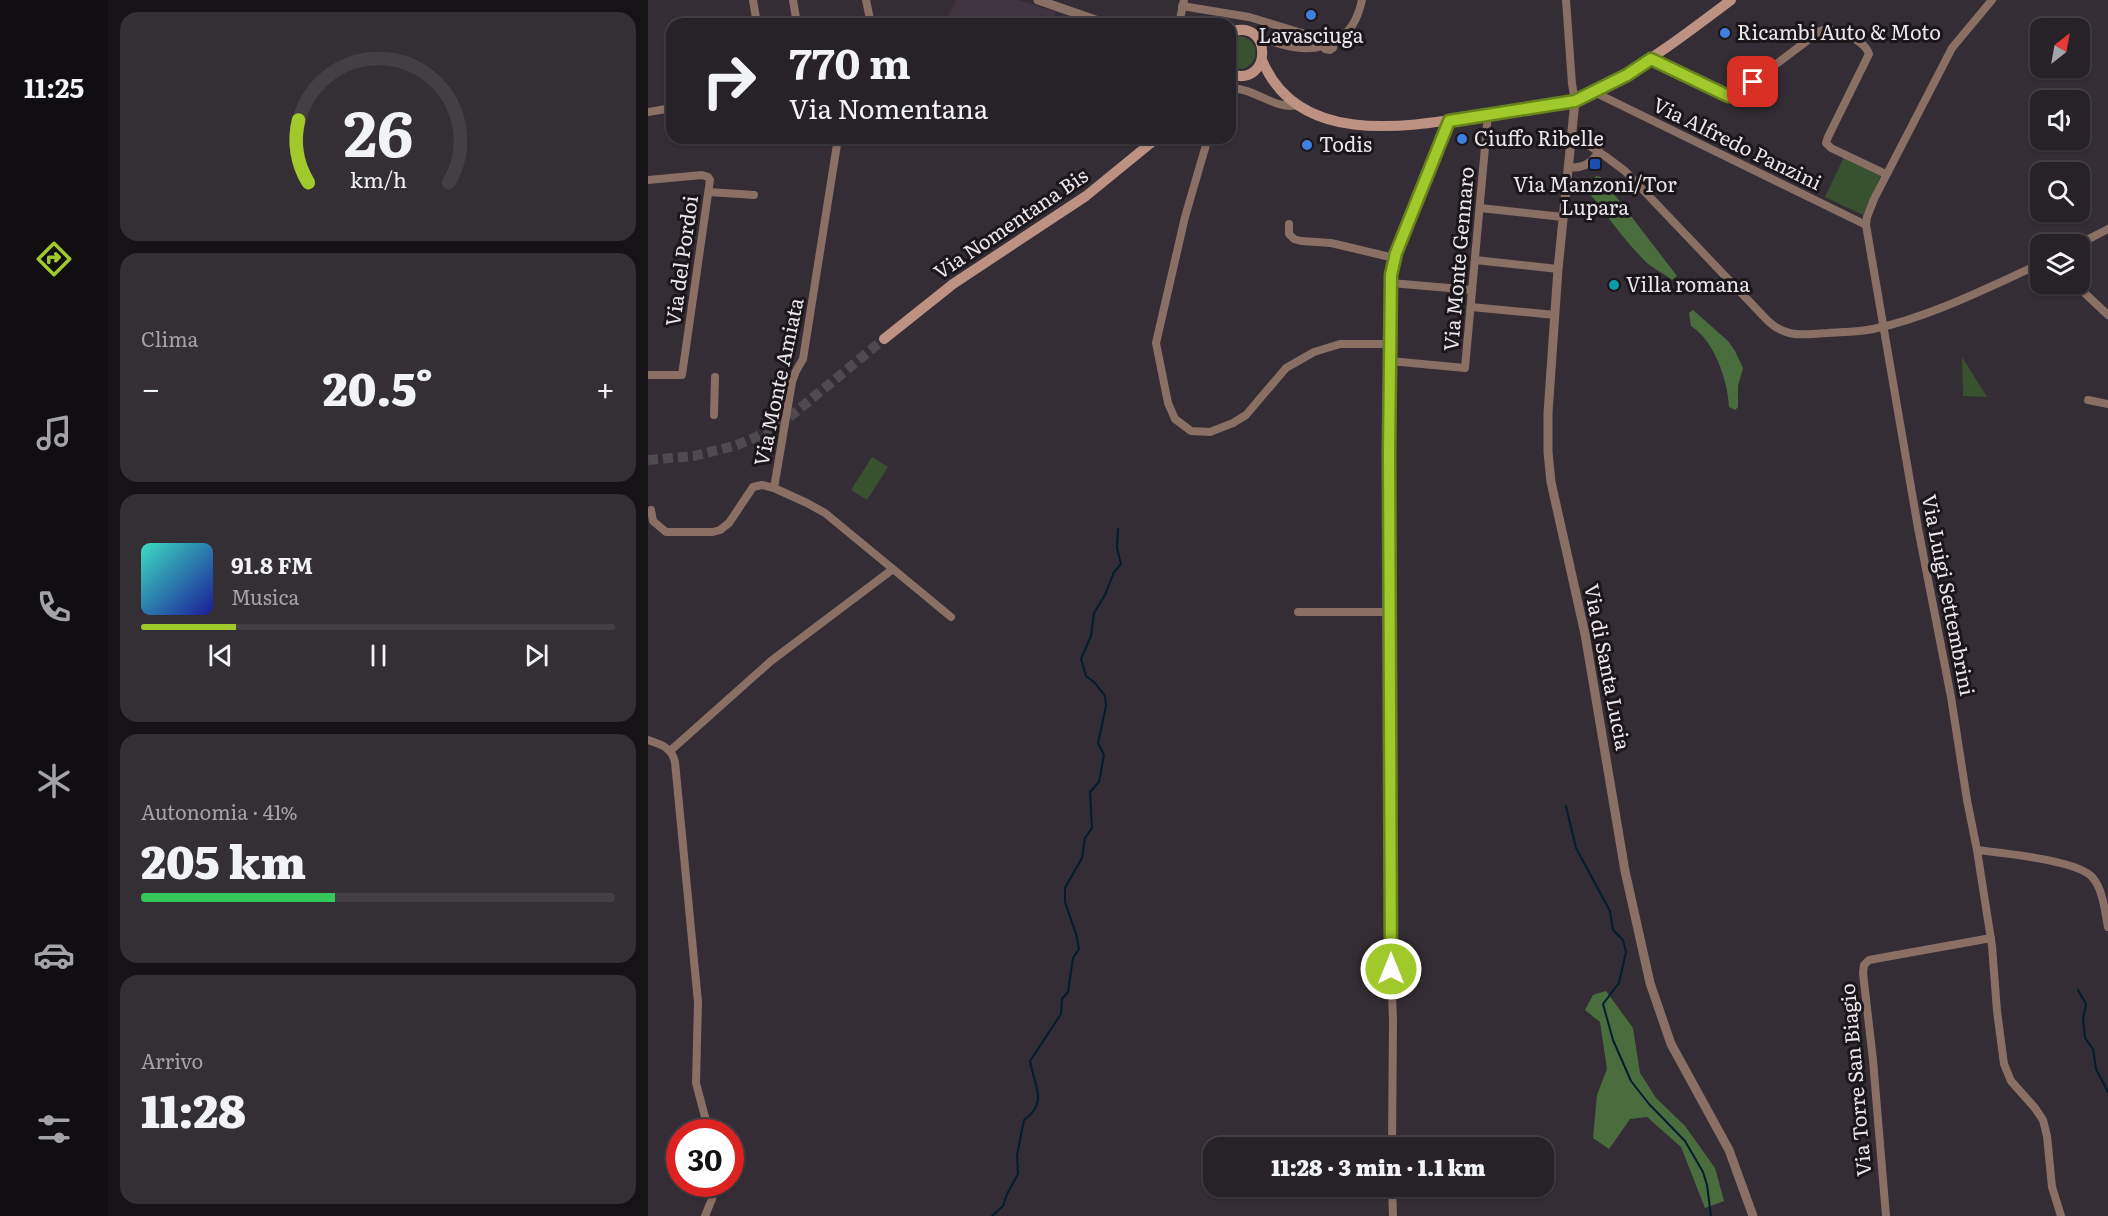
<!DOCTYPE html>
<html lang="it">
<head>
<meta charset="utf-8">
<style>
	body { margin:0; font-family:Literata,serif; background:#332f34; color:#f1f3f6; height:100vh; display:flex; flex-direction:column; font-size:22px; white-space:nowrap }
	* { box-sizing:border-box; margin:0 }
	p { font-size:20px; color:#a4a4a8 }
	.icon { flex:none; width:33px; height:33px; fill:none; stroke:currentColor; stroke-width:2; stroke-linecap:round; stroke-linejoin:round }
	.map { position:relative; flex:1; overflow:hidden }
	.panel { display:flex; flex-direction:column; gap:12px; padding:12px; background:#151316; width:540px }
	.panel>* { flex:none }
	.guide { position:absolute; left:18px; top:18px; width:570px; height:126px; border-radius:18px; box-shadow:0 2px 4px #0004,0 0 0 2px #433f45; background:#272228; color:#f1f3f6; overflow:hidden }
	.needle { width:39px; rotate:31deg }
	.tools { position:absolute; left:1382px; top:18px; display:grid; gap:12px }
	.tools a { display:grid; place-items:center; width:60px; height:60px; border-radius:12px; background:#272228; box-shadow:0 2px 4px #0004,0 0 0 2px #433f45; font-size:30px }
	.speed { position:absolute; left:18px; top:1119px; display:flex; gap:12px; font-size:30px; font-weight:700; text-align:center }
	.speed>* { display:grid; place-content:center; width:78px; height:78px; border-radius:50%; background:#272228; box-shadow:0 2px 4px #0004,0 0 0 2px #433f45; line-height:1 }
	.speed .limit { border:9px solid #d22; background:#fff; color:#111 }
	.pin { position:absolute; display:grid; place-items:center; width:51px; height:51px; color:#fff; margin:-26px; border-radius:12px; box-shadow:0 3px 9px #0006 }
	.me { position:absolute; width:66px; margin:-33px; rotate:0deg; stroke-linejoin:round; filter:drop-shadow(0 0 4px #0008) }
	.turn { display:flex; align-items:center; gap:21px; height:126px; padding:0 24px; font-size:27px }
	.turn .icon { width:78px; height:78px; stroke-width:2.5 }
	.turn b { display:block; font-size:42px; line-height:51px }
	.big { font-size:45px; font-weight:800; line-height:1.1 }
	.panel .card { flex:1; display:flex; flex-direction:column; justify-content:center; gap:9px; min-width:0; padding:0 21px; border-radius:18px; background:#332f34 }
	.panel .dial { align-items:center; gap:0 }
	.dial svg { height:156px; overflow:visible; fill:none; stroke:#433f45; stroke-width:7; stroke-linecap:round; text-anchor:middle }
	.dial text { fill:#f1f3f6; stroke:none }
	.song { display:flex; align-items:center; gap:18px }
	.cover { width:72px; height:72px; border-radius:9px; background:linear-gradient(135deg,hsl(170 70% 55%),hsl(240 70% 35%)) }
	.played { height:6px; border-radius:3px; background:linear-gradient(90deg,#a0c92b 20%,#433f45 20%) }
	.keys { display:flex; justify-content:space-around; direction:ltr }
	.heat { display:flex; justify-content:space-between; align-items:center; font-size:33px; direction:ltr }
	.charge { height:9px; border-radius:4px; background:linear-gradient(90deg,#34c759 41%,#433f45 0) }
	.trip { position:absolute; left:555px; top:1137px; width:351px; height:60px; border-radius:18px; background:#272228; box-shadow:0 2px 4px #0004,0 0 0 2px #433f45; font-weight:800; line-height:60px; text-align:center }
	main { display:flex; flex:1; min-height:0 }
	.dock { display:flex; flex-direction:column; width:108px; justify-content:space-around; align-items:center; background:#100e10; color:#a4a4a8 }
	.dock .icon { width:42px; height:42px }
	.dock .selected { color:#a0c92b }
	.dock b { font-size:27px; color:#f1f3f6 }
	.map>svg:first-child { display:block }
	.built { fill:#403441 }
	.green { fill:#38512f }
	.forest { fill:#4a6d3d }
	.lines { fill:none; stroke-linecap:round; stroke-linejoin:round }
	.stream { stroke:#021d30; stroke-width:2 }
	.secondary-tunnel { stroke:#4f4950; stroke-width:10; stroke-dasharray:10 5; stroke-linecap:butt }
	.minor { stroke:#8a6f65; stroke-width:8 }
	.tertiary { stroke:#8a6f65; stroke-width:9 }
	.secondary { stroke:#bd9282; stroke-width:10 }
	.route-casing { stroke:#68831c; stroke-width:15 }
	.route { stroke:#a0c92b; stroke-width:10 }
	.shop-dot { fill:#3f7fe0; stroke:#1a161a; stroke-width:2 }
	.transit-dot { fill:#1a4fb4; stroke:#1a161a; stroke-width:2 }
	.culture-dot { fill:#0f9aa8; stroke:#1a161a; stroke-width:2 }
	.labels { text-anchor:middle; stroke-width:6; stroke-linejoin:round; paint-order:stroke }
	.poi-label { font-size:20px; fill:#ebe6eb; stroke:#1a161a; text-anchor:start }
	.street-label { font-size:20px; fill:#ebe6eb; stroke:#1a161a }
</style>
</head>
<body>
<main>
<nav class="dock">
<b>11:25</b>
<svg class="icon selected" aria-label="directions" viewBox="0 0 24 24"><path d="M12 3l9 9-9 9-9-9zM9 14v-3h6M13 9l2 2-2 2"/></svg>
<svg class="icon" aria-label="music" viewBox="0 0 24 24"><path d="M9 18V5l10-2v13"/><circle cx="6" cy="18" r="3"/><circle cx="16" cy="16" r="3"/></svg>
<svg class="icon" aria-label="phone" viewBox="0 0 24 24"><path d="M5 4h4l2 5-3 2q2 4 5 5l2-3 5 2v4C11 20 4 13 5 4z"/></svg>
<svg class="icon" aria-label="climate" viewBox="0 0 24 24"><path d="M12 3v18M4 7l16 10M4 17L20 7"/></svg>
<svg class="icon" aria-label="car" viewBox="0 0 24 24"><path d="M5 17H2v-5l4-1 3-4h7l3 4 3 1v5h-3M9 17h6M6 11h13"/><circle cx="7" cy="17" r="2"/><circle cx="17" cy="17" r="2"/></svg>
<svg class="icon" aria-label="filters" viewBox="0 0 24 24"><path d="M4 7h16M4 17h16"/><circle cx="9" cy="7" r="2"/><circle cx="15" cy="17" r="2"/></svg>
</nav>
<section class="panel">
<div class="card dial"><svg viewBox="0 0 100 80">
<path d="M14 69A42 42 0 1 1 86 69"/>
<path d="M14 69A42 42 0 0 1 9 37" stroke="#a0c92b"/>
<text x="50" y="56" font-size="32" font-weight="700">26</text>
<text x="50" y="72" font-size="11">km/h</text>
</svg></div>
<div class="card"><p>Clima</p>
<div class="heat"><a>−</a><b class="big">20.5°</b><a>+</a></div>
</div>
<div class="card">
<div class="song"><i class="cover"></i><div><b>91.8 FM</b><p>Musica</p></div></div>
<div class="played"></div>
<div class="keys"><svg class="icon" aria-label="previous" viewBox="0 0 24 24"><path d="M18 5L8 12l10 7zM5 5v14"/></svg><svg class="icon" aria-label="pause" viewBox="0 0 24 24"><path d="M8 5v14M16 5v14"/></svg><svg class="icon" aria-label="next" viewBox="0 0 24 24"><path d="M6 5l10 7-10 7zM19 5v14"/></svg></div>
</div>
<div class="card"><p>Autonomia · 41%</p><b class="big">205 km</b><div class="charge"></div></div>
<div class="card"><p>Arrivo</p><b class="big">11:28</b></div>
</section>
<div class="map">
<svg width="1460" height="1216" viewBox="0 0 1460 1216">
	<rect width="100%" height="100%" fill="#342d35"/>
	<path class="built" d="M308,0H370L408,12L402,24H296Z"/>
	<g class="green">
		<path d="M589,36C620,37 608,80 582,66V39Z"/>
		<path d="M1196,157L1233,175L1215,215L1177,197Z"/>
		<path d="M1314,357L1339,397L1315,396Z"/>
		<path d="M224,457L240,467L219,500L203,490Z"/>
	</g>
	<g class="forest">
		<path d="M948,176L953,177L1029,276L1024,280C1016,273 1002,267 997,261C977,241 960,217 942,194L944,183Z"/>
		<path d="M1045,310L1080,341L1087,351L1095,368L1090,386V407L1087,410L1081,407C1080,381 1066,340 1043,326L1041,313Z"/>
		<path d="M958,991L985,1028L992,1073L1008,1098L1037,1126L1067,1168L1076,1201L1057,1208L1033,1147L999,1117L982,1119L961,1149L945,1138L949,1095L959,1069L952,1022L937,1010L945,995Z"/>
	</g>
	<g class="lines">
		<g class="stream">
			<path d="M918,806L928,848L962,911L965,930L975,940L978,952L971,983L955,1004L965,1040L983,1081L1001,1104L1037,1141L1055,1172L1059,1185L1063,1216"/>
			<path d="M1430,990L1438,1004L1435,1019L1437,1038L1445,1049L1448,1069L1460,1092"/>
			<path d="M344,1216L355,1206L359,1194L370,1174L369,1155L376,1120C401,1102 386,1086 382,1061L413,1014L414,999L420,992L425,958L431,949L428,934L417,902V888L434,858L437,838L444,828L442,792L451,782L456,755L450,743L458,706L457,696L447,683L438,676L433,659L443,636L446,613L457,595L466,572L473,564L469,548L470,529"/>
		</g>
		<path class="secondary-tunnel" d="M0,460L46,456L86,446L106,438L133,424L236,339"/>
		<g class="minor">
			<path d="M105,0L109,24"/>
			<path d="M145,0L149,24"/>
			<path d="M218,0L223,24"/>
			<path d="M918,0L924,84L927,101"/>
			<path d="M1344,0L1304,48L1226,199L1219,217L1218,225L1270,528L1303,697L1319,800L1329,850L1344,946L1349,1011L1356,1064L1363,1081L1387,1108L1395,1120L1399,1136L1404,1187L1413,1216"/>
			<path d="M534,6L601,17L677,40L682,39L686,43L685,48L682,50L677,49L675,44L677,40"/>
			<path d="M531,24L536,0"/>
			<path d="M609,37C630,43 653,53 675,46"/>
			<path d="M686,42C703,33 710,18 714,0"/>
			<path d="M1003,59L1074,94L1086,96L1172,31C1185,25 1217,40 1221,54L1180,137L1178,143L1183,148L1238,174"/>
			<path d="M582,89C605,86 627,111 650,105"/>
			<path d="M946,92L1218,225"/>
			<path d="M0,112L24,108"/>
			<path d="M923,134L957,156L977,171L1120,321C1139,339 1156,334 1180,333C1195,332 1211,332 1225,329C1280,318 1341,287 1392,264"/>
			<path d="M560,138L537,217L508,343L520,403L527,419L543,431L562,432L585,423L598,415L638,368L666,352L692,344H742"/>
			<path d="M920,167C934,169 944,164 951,151"/>
			<path d="M0,180L54,175L60,177L62,180L34,375H0"/>
			<path d="M61,192L106,195"/>
			<path d="M832,208L915,217"/>
			<path d="M641,224V234L646,239L653,241L683,243L746,258"/>
			<path d="M1431,244L1460,229"/>
			<path d="M827,260L910,269"/>
			<path d="M743,283L824,290"/>
			<path d="M1427,284L1460,315"/>
			<path d="M823,307L907,315"/>
			<path d="M742,361L817,368L840,114"/>
			<path d="M1440,400L1460,404"/>
			<path d="M66,415L67,377"/>
			<path d="M3,510L5,521L18,532H65L72,530L81,523L105,487L114,485L126,488"/>
			<path d="M245,569L303,617"/>
			<path d="M650,612H743"/>
			<path d="M0,740C13,744 24,748 27,762L50,1002L48,1083L61,1132"/>
			<path d="M22,751L123,661L245,569L177,513L159,503L126,488L144,382L148,371L155,359L190,138"/>
			<path d="M1329,850C1353,853 1431,860 1445,878C1455,890 1457,912 1460,927"/>
			<path d="M744,1148L745,1019L743,969C742,738 740,507 743,275L748,253L801,121"/>
			<path d="M744,1186L745,1216"/>
			<path d="M57,1216L64,1199L67,1184"/>
			<path d="M1238,1216L1225,1060L1215,973L1216,965L1221,960L1343,938"/>
		</g>
		<g class="tertiary">
			<path d="M390,0L459,24"/>
			<path d="M927,101L910,269L900,413V452L903,482L937,634L977,871L1002,983L1023,1044L1081,1150L1105,1216"/>
		</g>
		<g class="secondary">
			<path d="M582,32C626,17 624,89 582,74"/>
			<path d="M614,60C651,150 765,126 841,114C868,110 900,108 926,101C938,98 949,91 959,85C1003,61 1043,30 1083,0"/>
			<path d="M236,339L305,284L438,196L509,138"/>
		</g>
	</g>
	<g class="lines">
		<defs>
			<path id="route" d="M743,969L741,452L743,275L748,253L801,121L927,101L979,75L1003,59L1080,96H1088L1105,82"/>
		</defs>
		<use href="#route" class="route-casing"/>
		<use href="#route" class="route"/>
	</g>
	<g class="shop-dot">
		<circle cx="663" cy="15" r="6"/>
		<circle cx="1077" cy="33" r="6"/>
		<circle cx="814" cy="139" r="6"/>
		<circle cx="659" cy="145" r="6"/>
	</g>
	<rect class="transit-dot" x="941" y="158" width="12" height="12" rx="3"/>
	<circle class="culture-dot" cx="966" cy="285" r="6"/>
	<g class="labels">
		<g class="poi-label">
			<text x="1089" y="40">Ricambi Auto &amp; Moto</text>
			<text x="663" y="43" text-anchor="middle">Lavasciuga</text>
			<text x="826" y="146">Ciuffo Ribelle</text>
			<text x="671" y="152">Todis</text>
			<text x="947" y="192" text-anchor="middle">Via Manzoni/Tor<tspan x="947" dy="23">Lupara</tspan></text>
			<text x="978" y="292">Villa romana</text>
		</g>
		<g class="street-label">
			<text transform="translate(1089 144) rotate(26)" y="7">Via Alfredo Panzini</text>
			<text transform="translate(363 224) rotate(-34)" y="7">Via Nomentana Bis</text>
			<text transform="translate(811 259) rotate(-85)" y="7">Via Monte Gennaro</text>
			<text transform="translate(34 261) rotate(-82)" y="7">Via del Pordoi</text>
			<text transform="translate(131 382) rotate(-78)" y="7">Via Monte Amiata</text>
			<text transform="translate(1300 595) rotate(79)" y="7">Via Luigi Settembrini</text>
			<text transform="translate(959 667) rotate(79)" y="7">Via di Santa Lucia</text>
			<text transform="translate(1208 1080) rotate(-95)" y="7">Via Torre San Biagio</text>
		</g>
	</g>
</svg>
<div class="tools">
<a><svg class="needle" viewBox="-14 -14 28 28"><path d="M0-13l5 13h-10z" fill="#e53935"/><path d="M0 13l5-13h-10z" fill="#a4a4a8"/></svg></a>
<a><svg class="icon" aria-label="sound" viewBox="0 0 24 24"><path d="M4 9h4l5-4v14l-5-4H4zM17 9q2 3 0 6"/></svg></a>
<a><svg class="icon" aria-label="search" viewBox="0 0 24 24"><circle cx="10" cy="10" r="6"/><path d="M15 15l6 6"/></svg></a>
<a><svg class="icon" aria-label="layers" viewBox="0 0 24 24"><path d="M12 4l9 5-9 5-9-5zM3 14l9 5 9-5"/></svg></a>
</div>
<div class="speed"><div class="limit">30</div></div>
<div class="pin" style="left:1105px;top:82px;background:#d93025"><svg class="icon" aria-label="arrive" viewBox="0 0 24 24"><path d="M6 21V4h12l-3 4 3 4H6"/></svg></div>
<svg class="me" style="left:743px;top:969px" viewBox="-20 -20 40 40"><circle r="17" fill="#a0c92b" stroke="#fff" stroke-width="3"/><path d="M0-11L8 9 0 5-8 9z" fill="#fff"/></svg>
<div class="trip">11:28 · 3 min · 1.1 km</div>
<div class="guide">
<div class="turn"><svg class="icon" aria-label="right" viewBox="0 0 24 24"><path d="M7 20v-9h11M14 6l5 5-5 5"/></svg><div><b>770 m</b>Via Nomentana</div></div>
</div>
</div>
</main>
</body>
</html>
